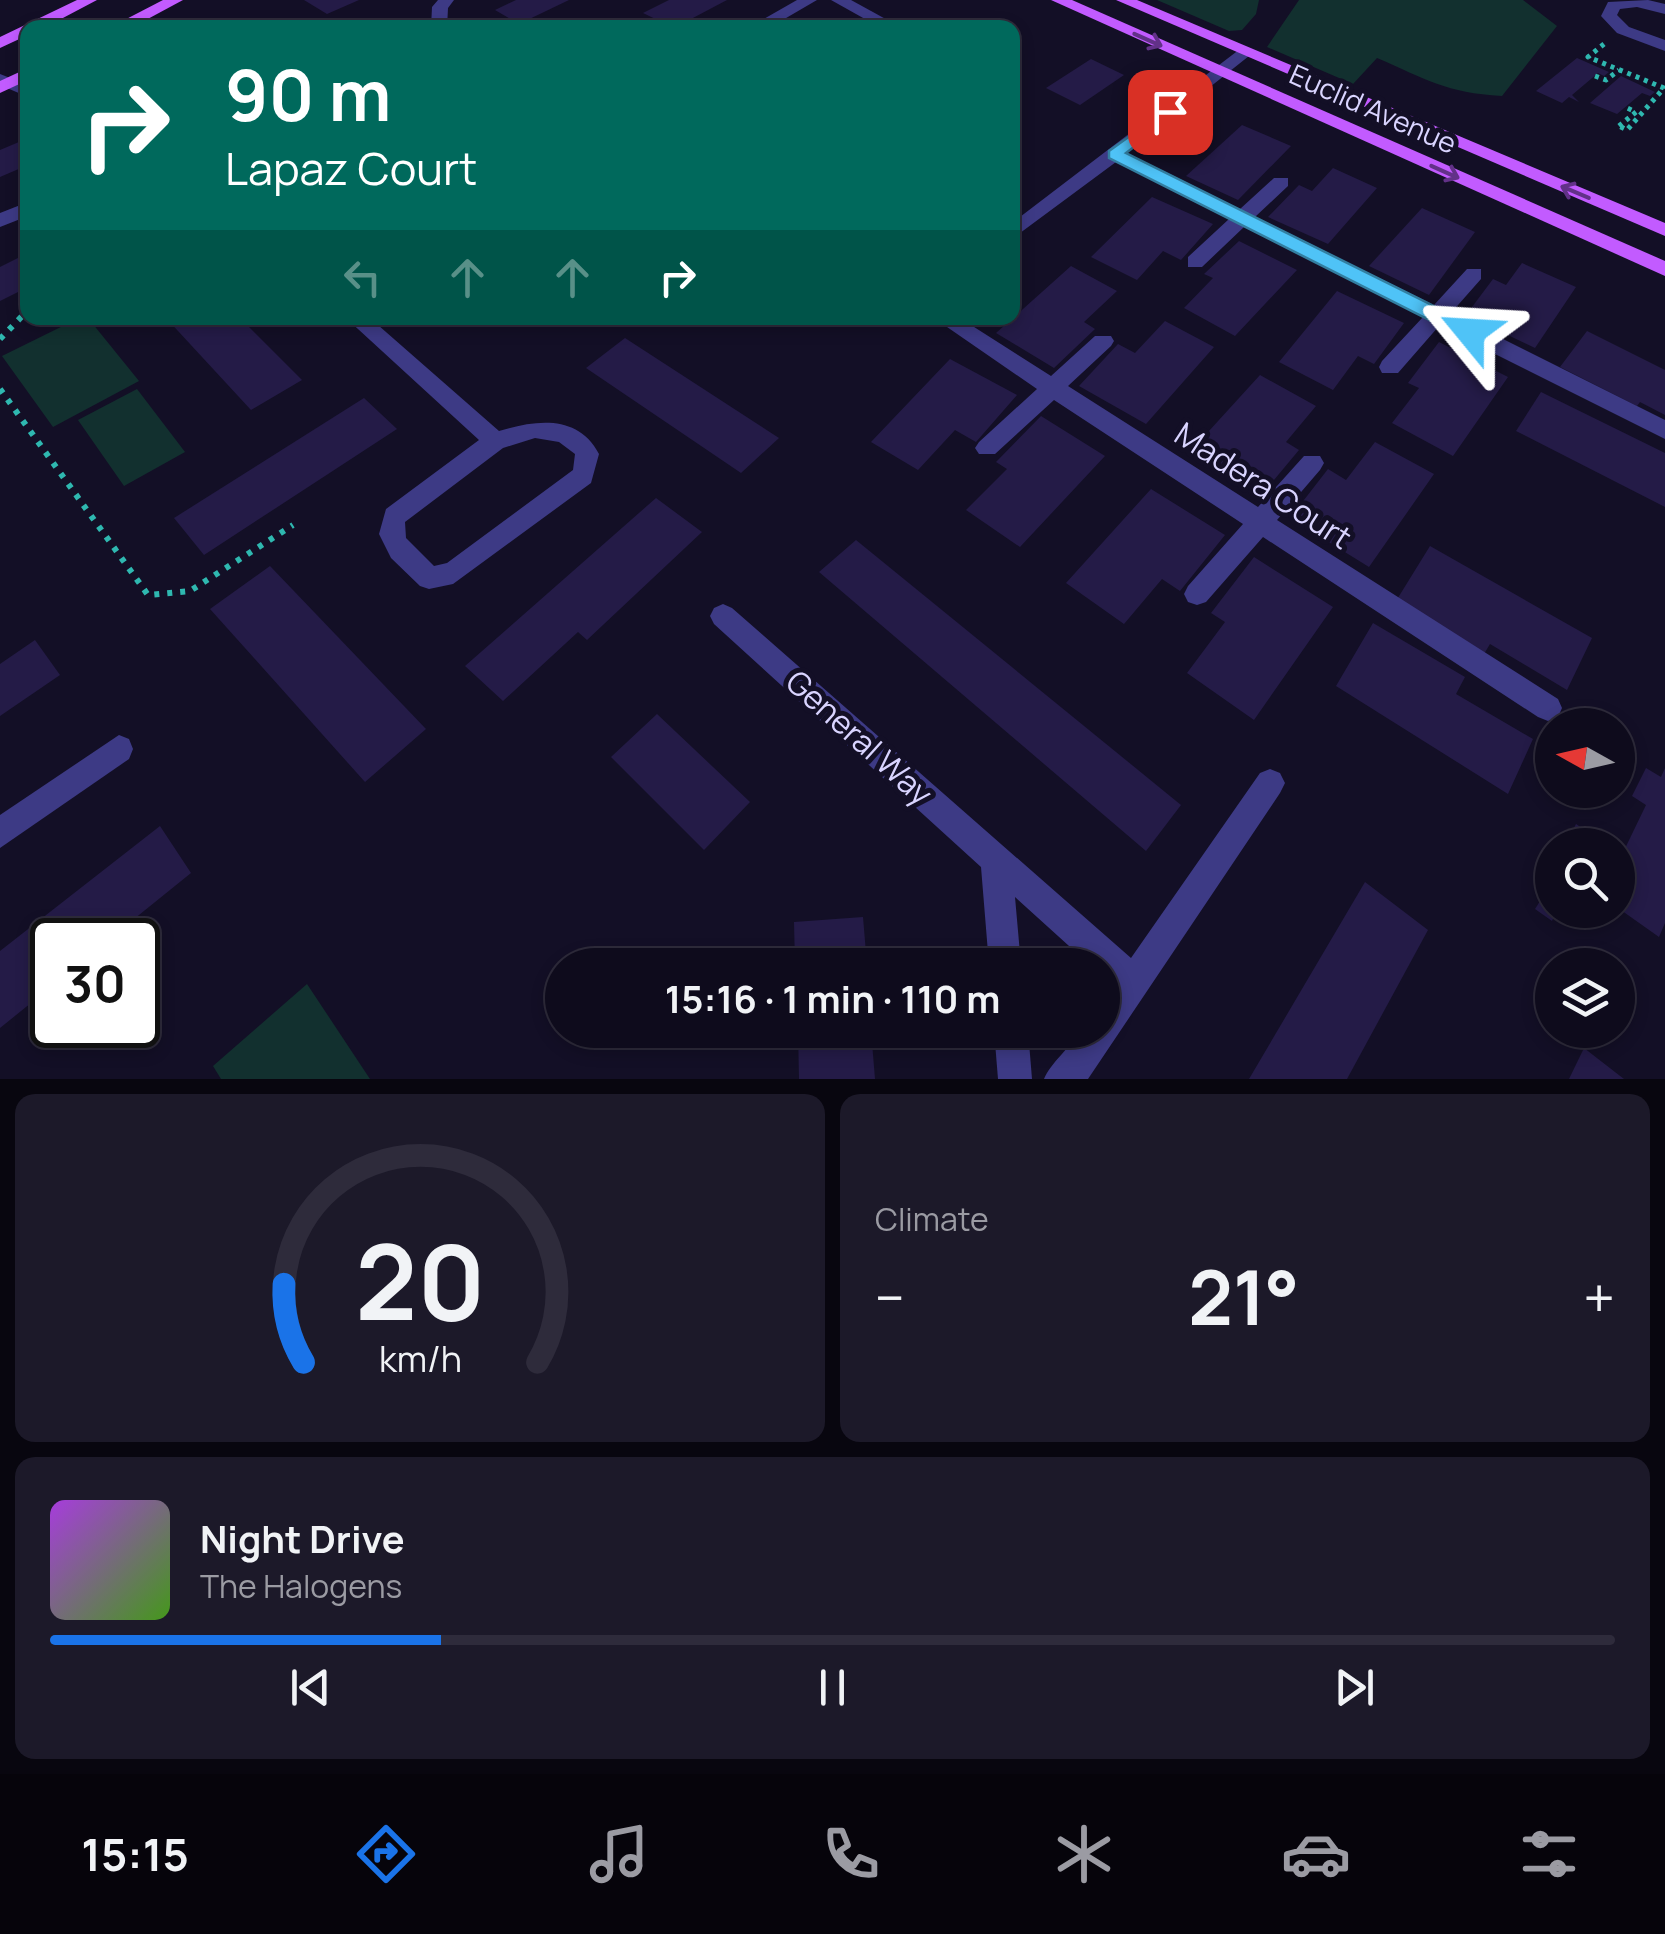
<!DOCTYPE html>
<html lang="en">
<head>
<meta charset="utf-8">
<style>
	body { margin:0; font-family:Manrope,sans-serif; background:#1c1929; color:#f1f3f6; height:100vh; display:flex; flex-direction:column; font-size:38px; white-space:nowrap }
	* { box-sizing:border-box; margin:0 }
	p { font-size:32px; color:#9b9ba3 }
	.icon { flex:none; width:55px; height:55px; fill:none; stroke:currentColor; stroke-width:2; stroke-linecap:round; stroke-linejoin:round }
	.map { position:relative; height:1079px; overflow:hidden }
	.details { display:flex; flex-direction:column; gap:15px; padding:15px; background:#08060f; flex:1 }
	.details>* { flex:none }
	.guide { position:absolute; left:20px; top:20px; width:1000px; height:305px; border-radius:20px; box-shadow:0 5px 15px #0003,0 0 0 2px #2e2b3b; background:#00695c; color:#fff; overflow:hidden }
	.needle { width:65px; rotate:278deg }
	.tools { position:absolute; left:1535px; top:708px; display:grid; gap:20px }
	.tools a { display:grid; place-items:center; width:100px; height:100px; border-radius:50%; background:#0e0b1c; box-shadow:0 5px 15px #0003,0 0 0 2px #2e2b3b; font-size:50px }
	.speed { position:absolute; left:30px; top:918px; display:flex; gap:20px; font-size:50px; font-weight:700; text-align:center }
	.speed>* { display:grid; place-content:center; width:130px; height:130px; border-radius:50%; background:#0e0b1c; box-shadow:0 5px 15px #0003,0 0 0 2px #2e2b3b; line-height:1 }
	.speed .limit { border:5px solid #111; border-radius:15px; background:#fff; color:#111 }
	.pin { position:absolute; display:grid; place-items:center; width:85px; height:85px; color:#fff; margin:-42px; border-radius:20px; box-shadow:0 5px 15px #0006 }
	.me { position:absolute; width:110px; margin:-55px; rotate:297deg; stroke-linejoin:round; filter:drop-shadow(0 0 8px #0008) }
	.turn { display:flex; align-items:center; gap:35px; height:210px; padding:0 40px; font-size:45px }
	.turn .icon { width:130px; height:130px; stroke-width:2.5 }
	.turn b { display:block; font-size:70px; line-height:85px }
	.lanes { display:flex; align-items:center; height:95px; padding:0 40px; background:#0003; justify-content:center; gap:50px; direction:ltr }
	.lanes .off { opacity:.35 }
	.big { font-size:75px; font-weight:700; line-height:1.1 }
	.details .card { flex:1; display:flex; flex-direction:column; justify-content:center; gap:15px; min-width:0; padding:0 35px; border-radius:20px; background:#1c1929 }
	.details .dial { align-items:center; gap:0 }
	.dial svg { height:260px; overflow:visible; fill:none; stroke:#2e2b3b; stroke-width:7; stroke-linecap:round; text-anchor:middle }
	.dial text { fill:#f1f3f6; stroke:none }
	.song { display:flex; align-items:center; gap:30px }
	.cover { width:120px; height:120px; border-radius:15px; background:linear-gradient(135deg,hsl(280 70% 55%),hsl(100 70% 35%)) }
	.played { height:10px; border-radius:5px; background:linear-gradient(90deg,#1a73e8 25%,#2e2b3b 25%) }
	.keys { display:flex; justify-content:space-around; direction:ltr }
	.heat { display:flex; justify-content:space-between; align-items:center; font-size:55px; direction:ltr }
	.details .tiles { flex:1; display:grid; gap:15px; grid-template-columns:1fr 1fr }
	.card:last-child { grid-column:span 2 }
	.trip { position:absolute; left:545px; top:948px; width:575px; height:100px; border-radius:50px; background:#0e0b1c; box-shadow:0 5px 15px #0003,0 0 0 2px #2e2b3b; font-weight:700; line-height:100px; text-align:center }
	.tabs { display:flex; height:160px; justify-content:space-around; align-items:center; background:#06040b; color:#9b9ba3 }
	.tabs .icon { width:70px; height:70px }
	.tabs .selected { color:#1a73e8 }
	.tabs b { font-size:45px; color:#f1f3f6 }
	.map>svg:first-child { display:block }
	.green { fill:#12302f }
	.building { fill:#241b47 }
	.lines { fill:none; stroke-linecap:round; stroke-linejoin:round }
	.path-far1 { stroke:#2fb8b0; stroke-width:5; stroke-dasharray:4 5; stroke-linecap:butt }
	.path { stroke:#2fb8b0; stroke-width:6; stroke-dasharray:5 8; stroke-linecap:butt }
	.minor { fill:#3d3a85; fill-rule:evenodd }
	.major { fill:#c25bff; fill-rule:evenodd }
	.oneway { stroke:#623188 }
	.route { fill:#4fc3f7; stroke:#337fa1; stroke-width:2.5 }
	.labels { text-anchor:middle; stroke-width:10; stroke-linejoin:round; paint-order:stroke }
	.far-street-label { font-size:28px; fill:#d9d4ff; stroke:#130f26 }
	.street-label { font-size:32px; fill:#d9d4ff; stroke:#130f26 }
</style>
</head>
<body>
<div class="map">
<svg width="1665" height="1079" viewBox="0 0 1665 1079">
	<rect width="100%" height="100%" fill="#130f26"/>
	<g class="green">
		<path d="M1157,0H1259L1256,14L1242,30L1229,31Z"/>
		<path d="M1299,0H1523L1557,26L1502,96C1446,93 1426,79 1377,58L1353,84L1267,47Z"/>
		<path d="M79,318H88L139,381L53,427L2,356Z"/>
		<path d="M137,389L185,452L124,486L78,420Z"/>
		<path d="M307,984L370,1079H221L213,1066Z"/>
	</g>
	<g class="building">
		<path d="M304,0H359L327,14Z"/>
		<path d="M516,0H569L519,24L495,10Z"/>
		<path d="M669,0H727L674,28L643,13Z"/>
		<path d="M1577,58L1609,72L1604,76L1598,73L1572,95L1579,102L1569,97L1562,103L1536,91Z"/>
		<path d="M1091,59L1124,75L1080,105L1046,88Z"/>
		<path d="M1621,76L1655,92L1650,96L1642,93L1617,114L1590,103Z"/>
		<path d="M1242,125L1291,146L1238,200L1186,176Z"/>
		<path d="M19,142L28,150V165L0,177V150Z"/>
		<path d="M1333,168L1377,188L1328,244L1268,217L1299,185L1312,191Z"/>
		<path d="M1152,197L1213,224L1181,260L1163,251L1137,280L1091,257Z"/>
		<path d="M1422,208L1475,232L1429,295L1369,266Z"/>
		<path d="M1239,241L1297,270L1235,336L1184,308L1213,278L1204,274Z"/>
		<path d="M28,253V287L0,301V267Z"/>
		<path d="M1522,263L1576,287L1535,348L1466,315L1493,279L1506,285Z"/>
		<path d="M1071,266L1117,291L1084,322L1095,329L1054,368L996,333Z"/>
		<path d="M1337,291L1404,323L1374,364L1358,356L1333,390L1279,362Z"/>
		<path d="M166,318H240L302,380L251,410Z"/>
		<path d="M1165,321L1214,347L1146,424L1079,386L1118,344L1135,353Z"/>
		<path d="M1587,331L1665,370V415L1640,402L1637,406L1560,367Z"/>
		<path d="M625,338L779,438L741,473L586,368Z"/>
		<path d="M1439,342L1508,377L1453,456L1392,423L1419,388L1408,383Z"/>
		<path d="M950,359L1017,395L976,442L955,430L918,470L871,442Z"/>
		<path d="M1260,375L1316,406L1286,442L1299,450L1259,498L1188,454Z"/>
		<path d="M1541,392L1665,453V507L1516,431Z"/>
		<path d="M364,398L397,429L204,555L174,518Z"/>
		<path d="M1041,416L1105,456L1020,547L966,510L1007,469L996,462Z"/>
		<path d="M1375,442L1434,474L1369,567L1290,518L1328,469L1346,480Z"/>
		<path d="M1151,489L1225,535L1180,591L1162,579L1124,624L1066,583Z"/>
		<path d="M656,498L702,532L587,640L578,632L503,701L465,666Z"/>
		<path d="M856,540L1181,805L1146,851L819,572Z"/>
		<path d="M1430,546L1592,638L1567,690L1490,644L1484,654L1396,601Z"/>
		<path d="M1254,557L1333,607L1254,720L1187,673L1225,622L1211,613Z"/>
		<path d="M270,566L426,729L365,782L210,609Z"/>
		<path d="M1373,623L1465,677L1456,694L1533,739L1508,794L1336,686Z"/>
		<path d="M35,640L60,675L0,716V664Z"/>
		<path d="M657,714L750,802L704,850L611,757Z"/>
		<path d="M1646,768L1661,777L1665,768V923L1659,937L1618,908V863L1646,805L1632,796Z"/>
		<path d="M1576,824L1594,836L1590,845L1571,834Z"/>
		<path d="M160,826L191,873L108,940H52V986L0,1028V951Z"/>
		<path d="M1365,882L1428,930L1347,1079H1249Z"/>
		<path d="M1542,898L1557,910L1552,921L1535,909Z"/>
		<path d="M863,917L867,965H795L794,922Z"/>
		<path d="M798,1030H871L875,1079H799Z"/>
		<path d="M1584,1048L1624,1079H1569Z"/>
	</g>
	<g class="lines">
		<g class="path-far1">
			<path d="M1604,44L1588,57L1664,88L1627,130L1619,126"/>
			<path d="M1595,76L1606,80L1619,70"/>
			<path d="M1619,126L1636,112L1625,107"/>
		</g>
		<g class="path">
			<path d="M0,339L28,310"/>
			<path d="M0,389L148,595L190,591L293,525"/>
		</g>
		<g class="minor">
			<path d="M438,0H454L448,8L447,28H431L432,7Z"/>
			<path d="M797,0H817L769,28H748Z"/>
			<path d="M831,0H851L902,28H881Z"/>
			<path d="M1648,0L1665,4V14L1637,7L1620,9L1617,15L1629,27L1665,40V51L1617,33L1601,16L1608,2Z"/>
			<path d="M1240,49L1254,52L1127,153L1240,209L1274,178H1288V186L1255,217L1434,305L1467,269H1481V279L1451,313L1665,420V439L1439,326L1398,373H1382L1379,367L1382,361L1423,317L1244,227L1202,267H1188V257L1229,219L1116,162L1012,239V223Z"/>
			<path d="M0,74L28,85V97L0,85Z"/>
			<path d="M28,202V216L0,227V213Z"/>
			<path d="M346,318H370L499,431C536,420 578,414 599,454L591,483L453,584L429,589L420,586L391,558L379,534L386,509L479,440ZM535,438L559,442L575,454L573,470L447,563L434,566L406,538L405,522L503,448Z"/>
			<path d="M934,318H960L1051,376L1095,336H1111L1114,341L1111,346L1068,386L1258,507L1304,456H1320L1324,463L1320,470L1277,520L1558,699L1562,708L1558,717L1548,721L1538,717L1263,537L1206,602L1197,605L1188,602L1184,594L1188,586L1243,524L1054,400L995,454H979L975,448L979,442L1037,389Z"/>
			<path d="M723,604L732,608L1131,958L1260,773L1270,769L1280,773L1285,783L1280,793L1088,1079H1044C1050,1064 1071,1046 1082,1030H1102V999L1112,985L1102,977V965H1090L1015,897L1021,965H989L981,867L714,624L710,616L714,608Z"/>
			<path d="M119,735L129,739L133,749L129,759L0,848V815Z"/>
			<path d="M994,1030H1028L1032,1079H998Z"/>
		</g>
		<g class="major">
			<path d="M77,0H97L44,28H28V35L0,48V37Z"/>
			<path d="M163,0H183L131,28H109Z"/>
			<path d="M1051,0H1072L1665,261V276Z"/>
			<path d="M1116,0H1137L1665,223V236Z"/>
			<path d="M28,68V80L0,93V81Z"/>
		</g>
	</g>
	<defs><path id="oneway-shaft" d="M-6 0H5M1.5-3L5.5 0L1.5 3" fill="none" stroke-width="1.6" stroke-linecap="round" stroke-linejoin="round" transform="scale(2.5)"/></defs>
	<g class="oneway">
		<use href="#oneway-shaft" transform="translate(1148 40) rotate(24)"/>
		<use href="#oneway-shaft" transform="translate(1445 172) rotate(24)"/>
		<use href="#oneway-shaft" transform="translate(1575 192) rotate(-157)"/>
	</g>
	<path class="route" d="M1170,107L1178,112L1176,115L1126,153L1476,327V337H1463L1109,158V151Z"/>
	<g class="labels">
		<g class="far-street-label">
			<text transform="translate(1373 109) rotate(24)" y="10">Euclid Avenue</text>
		</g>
		<g class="street-label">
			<text transform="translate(1263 486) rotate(33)" y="11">Madera Court</text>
			<text transform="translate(859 738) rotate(42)" y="11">General Way</text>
		</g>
	</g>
</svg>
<div class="tools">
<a><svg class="needle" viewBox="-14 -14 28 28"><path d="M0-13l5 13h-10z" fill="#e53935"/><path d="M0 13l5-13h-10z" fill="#9b9ba3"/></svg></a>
<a><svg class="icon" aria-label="search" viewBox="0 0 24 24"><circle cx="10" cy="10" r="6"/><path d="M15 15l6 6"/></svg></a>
<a><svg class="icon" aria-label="layers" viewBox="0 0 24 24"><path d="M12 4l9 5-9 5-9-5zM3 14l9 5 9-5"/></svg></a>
</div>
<div class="speed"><div class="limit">30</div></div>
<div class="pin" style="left:1170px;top:112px;background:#d93025"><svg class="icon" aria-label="arrive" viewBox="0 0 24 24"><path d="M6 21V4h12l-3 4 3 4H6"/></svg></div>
<svg class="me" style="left:1470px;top:332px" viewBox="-20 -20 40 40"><path d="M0-17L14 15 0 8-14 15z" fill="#4fc3f7" stroke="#fff" stroke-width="4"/></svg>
<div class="trip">15:16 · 1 min · 110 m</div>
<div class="guide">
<div class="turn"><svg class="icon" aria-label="right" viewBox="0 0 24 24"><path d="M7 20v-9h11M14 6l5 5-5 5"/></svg><div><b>90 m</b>Lapaz Court</div></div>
<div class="lanes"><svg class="icon off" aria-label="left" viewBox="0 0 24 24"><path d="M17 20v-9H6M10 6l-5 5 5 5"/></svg><svg class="icon off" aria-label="ahead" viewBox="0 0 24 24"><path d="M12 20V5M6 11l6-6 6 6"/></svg><svg class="icon off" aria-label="ahead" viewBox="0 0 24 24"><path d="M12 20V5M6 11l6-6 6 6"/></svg><svg class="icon" aria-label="right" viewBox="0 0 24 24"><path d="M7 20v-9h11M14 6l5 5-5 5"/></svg></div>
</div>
</div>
<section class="details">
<div class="tiles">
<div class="card dial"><svg viewBox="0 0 100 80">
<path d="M14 69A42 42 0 1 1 86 69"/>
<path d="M14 69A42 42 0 0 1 8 45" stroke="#1a73e8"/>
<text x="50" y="56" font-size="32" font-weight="700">20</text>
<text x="50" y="72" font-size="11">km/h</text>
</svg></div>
<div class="card"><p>Climate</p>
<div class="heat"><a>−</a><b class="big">21°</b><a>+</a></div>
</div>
<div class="card">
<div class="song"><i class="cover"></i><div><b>Night Drive</b><p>The Halogens</p></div></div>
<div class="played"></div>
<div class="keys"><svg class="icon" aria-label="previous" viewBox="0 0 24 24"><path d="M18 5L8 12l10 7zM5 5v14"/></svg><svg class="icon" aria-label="pause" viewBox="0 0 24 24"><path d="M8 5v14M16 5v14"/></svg><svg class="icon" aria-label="next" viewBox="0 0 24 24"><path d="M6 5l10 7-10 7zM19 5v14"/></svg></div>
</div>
</div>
</section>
<nav class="tabs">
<b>15:15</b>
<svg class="icon selected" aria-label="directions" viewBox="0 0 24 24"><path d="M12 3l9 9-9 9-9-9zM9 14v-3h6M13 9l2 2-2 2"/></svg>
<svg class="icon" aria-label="music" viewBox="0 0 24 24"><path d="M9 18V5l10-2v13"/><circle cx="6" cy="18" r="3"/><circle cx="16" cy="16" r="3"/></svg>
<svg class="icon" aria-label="phone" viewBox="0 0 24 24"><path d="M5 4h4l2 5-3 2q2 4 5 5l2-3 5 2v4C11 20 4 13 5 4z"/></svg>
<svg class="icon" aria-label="climate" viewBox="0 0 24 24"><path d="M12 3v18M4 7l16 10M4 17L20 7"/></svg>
<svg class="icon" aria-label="car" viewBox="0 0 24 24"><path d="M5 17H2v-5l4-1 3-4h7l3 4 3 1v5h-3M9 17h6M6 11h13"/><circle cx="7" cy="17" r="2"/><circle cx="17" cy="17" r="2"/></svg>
<svg class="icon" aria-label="filters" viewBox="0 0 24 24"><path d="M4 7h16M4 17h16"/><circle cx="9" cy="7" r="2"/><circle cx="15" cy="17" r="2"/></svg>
</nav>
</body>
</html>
